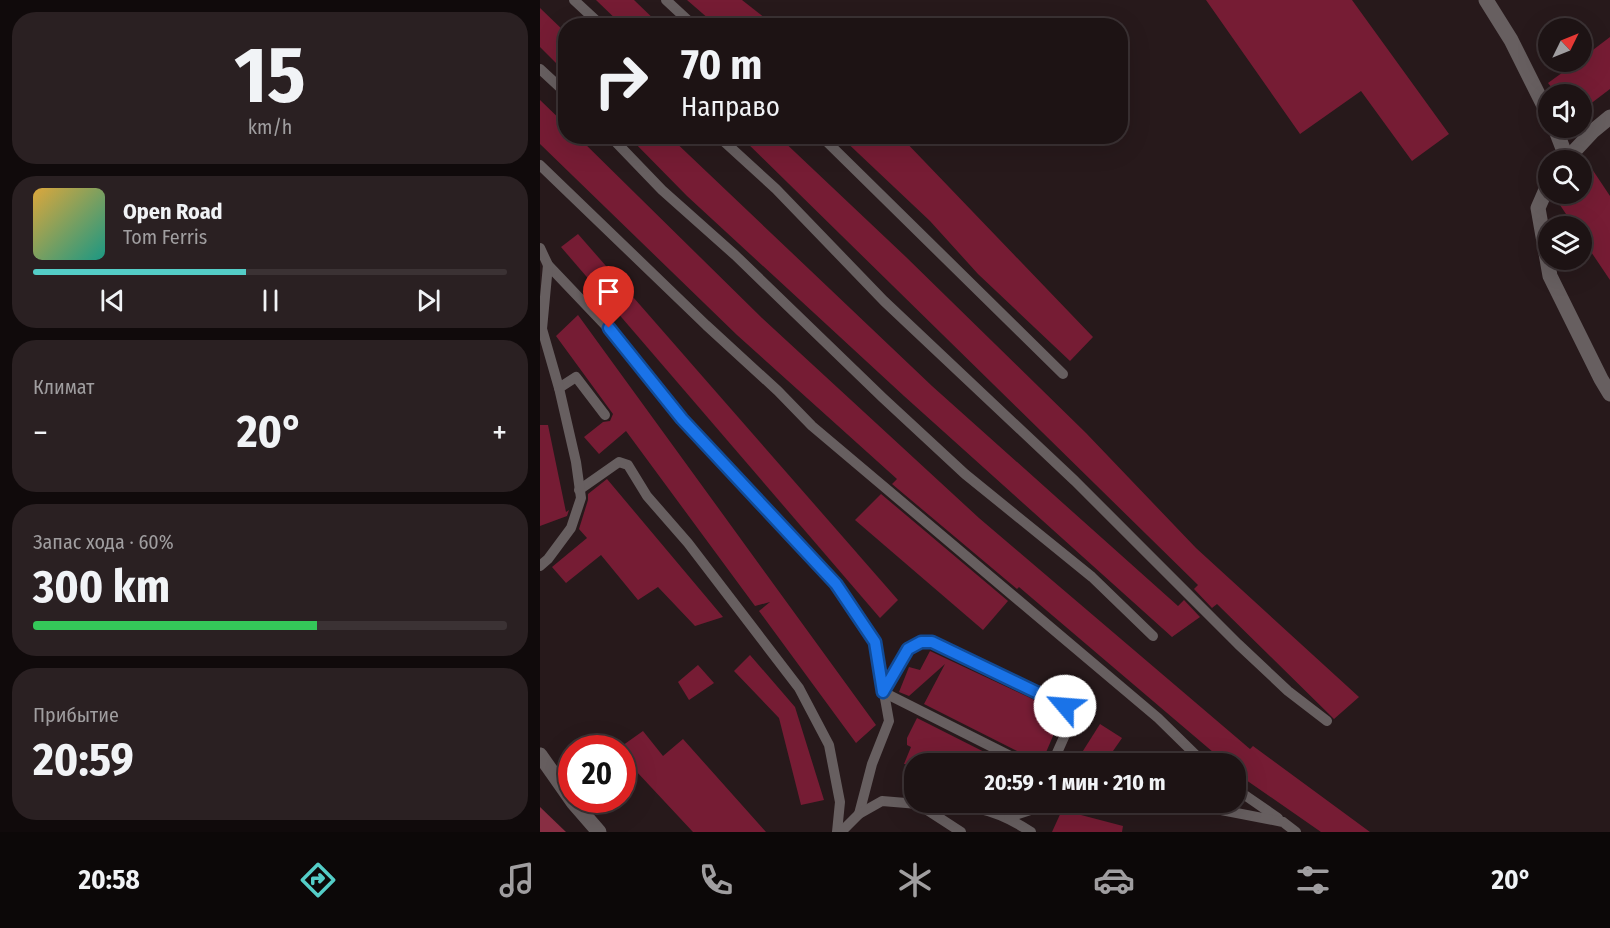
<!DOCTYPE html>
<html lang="ru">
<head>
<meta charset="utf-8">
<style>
	body { margin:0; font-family:"Fira Sans Condensed",sans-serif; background:#2a2022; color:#f1f3f6; height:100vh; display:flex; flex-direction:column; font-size:22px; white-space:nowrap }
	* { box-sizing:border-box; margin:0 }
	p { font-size:20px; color:#a09ea0 }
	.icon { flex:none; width:33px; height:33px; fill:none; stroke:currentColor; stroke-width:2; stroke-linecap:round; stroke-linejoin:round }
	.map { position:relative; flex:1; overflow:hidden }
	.drawer { display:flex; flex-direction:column; gap:12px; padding:12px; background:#100a0b; width:540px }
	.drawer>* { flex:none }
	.guide { position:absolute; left:18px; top:18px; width:570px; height:126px; border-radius:24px; box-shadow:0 6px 24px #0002,0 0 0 2px #3b3234; background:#1d1314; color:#f1f3f6; overflow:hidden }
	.needle { width:39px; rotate:47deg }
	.fabs { position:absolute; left:998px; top:18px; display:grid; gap:12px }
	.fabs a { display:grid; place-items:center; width:54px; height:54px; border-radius:50%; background:#1d1314; box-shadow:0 6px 24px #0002,0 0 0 2px #3b3234; font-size:30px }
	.speed { position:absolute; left:18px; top:735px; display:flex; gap:12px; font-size:30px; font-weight:700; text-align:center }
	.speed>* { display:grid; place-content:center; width:78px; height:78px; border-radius:50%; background:#1d1314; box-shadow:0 6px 24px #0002,0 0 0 2px #3b3234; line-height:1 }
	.speed .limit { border:9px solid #d22; background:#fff; color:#111 }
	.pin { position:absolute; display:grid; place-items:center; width:51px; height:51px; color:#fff; margin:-62px -26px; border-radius:50% 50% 50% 0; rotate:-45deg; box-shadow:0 0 6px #0007 }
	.pin .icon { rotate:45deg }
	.me { position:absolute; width:66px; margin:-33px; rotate:297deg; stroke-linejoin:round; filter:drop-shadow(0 0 4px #0008) }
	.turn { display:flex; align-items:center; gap:21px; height:126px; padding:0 24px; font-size:27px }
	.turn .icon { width:78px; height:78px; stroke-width:2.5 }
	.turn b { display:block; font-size:42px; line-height:51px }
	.big { font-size:45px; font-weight:700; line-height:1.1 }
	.drawer .tile { flex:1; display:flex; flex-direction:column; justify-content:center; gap:9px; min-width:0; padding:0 21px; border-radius:24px; background:#2a2022 }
	.drawer .dial { align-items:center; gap:0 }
	.dial b { font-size:78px; line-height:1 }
	.song { display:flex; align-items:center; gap:18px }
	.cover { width:72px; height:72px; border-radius:9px; background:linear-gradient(135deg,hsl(40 70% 55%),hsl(170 70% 35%)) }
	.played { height:6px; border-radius:3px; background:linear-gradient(90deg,#54cdc7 45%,#3b3234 45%) }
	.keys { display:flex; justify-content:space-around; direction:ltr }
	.heat { display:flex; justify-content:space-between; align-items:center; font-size:33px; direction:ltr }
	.charge { height:9px; border-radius:4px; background:linear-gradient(90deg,#34c759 60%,#3b3234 0) }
	.trip { position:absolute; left:364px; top:753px; width:342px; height:60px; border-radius:24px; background:#1d1314; box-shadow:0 6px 24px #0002,0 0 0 2px #3b3234; font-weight:700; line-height:60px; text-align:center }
	.dock { display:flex; height:96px; justify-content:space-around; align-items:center; background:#0c0808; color:#a09ea0 }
	.dock .icon { width:42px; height:42px }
	.dock .selected { color:#54cdc7 }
	.dock b { font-size:27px; color:#f1f3f6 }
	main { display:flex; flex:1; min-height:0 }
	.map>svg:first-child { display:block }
	.forest { fill:#882e43 }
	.building { fill:#761c34 }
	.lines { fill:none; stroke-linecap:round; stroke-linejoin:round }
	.service { stroke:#675f60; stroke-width:10 }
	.minor { stroke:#675f60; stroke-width:15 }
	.tertiary { stroke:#675f60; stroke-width:15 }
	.route-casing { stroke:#114b97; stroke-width:15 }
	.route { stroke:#1a73e8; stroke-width:10 }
</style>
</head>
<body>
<main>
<section class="drawer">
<div class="tile dial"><b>15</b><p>km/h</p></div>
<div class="tile">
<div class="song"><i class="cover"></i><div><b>Open Road</b><p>Tom Ferris</p></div></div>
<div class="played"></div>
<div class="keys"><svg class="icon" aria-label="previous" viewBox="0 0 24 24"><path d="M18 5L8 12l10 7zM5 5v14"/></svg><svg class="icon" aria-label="pause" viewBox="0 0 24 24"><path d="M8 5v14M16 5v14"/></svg><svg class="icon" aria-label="next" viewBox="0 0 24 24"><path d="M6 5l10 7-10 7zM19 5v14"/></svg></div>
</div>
<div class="tile"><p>Климат</p>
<div class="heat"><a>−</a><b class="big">20°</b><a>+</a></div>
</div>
<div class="tile"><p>Запас хода · 60%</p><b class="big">300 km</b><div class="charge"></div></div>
<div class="tile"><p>Прибытие</p><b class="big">20:59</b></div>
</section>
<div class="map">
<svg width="1070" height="832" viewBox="0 0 1070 832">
	<rect width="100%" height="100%" fill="#27191b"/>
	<path class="forest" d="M0,807L26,832H0Z"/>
	<g class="building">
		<path d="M56,0H94L121,26H83Z"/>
		<path d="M147,0H202L235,26H177Z"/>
		<path d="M666,0H812L909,134L872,161L821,91L760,134Z"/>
		<path d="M0,8L26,33V73L0,47Z"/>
		<path d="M1070,37V89L1041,111V94H1017L1008,83L1037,62H1041V59Z"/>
		<path d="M0,100L26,125V136H37L222,318L439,518L710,749L713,746L830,832H781L696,773V764H687L479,587L477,589L352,484L357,479L197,335L0,144Z"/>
		<path d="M88,136H129L392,386L638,606L644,600L660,617L632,637L364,396L147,196Z"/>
		<path d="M200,136H238L366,257L546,433L656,548L819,697L794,719L677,604L672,608L654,589L658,585Z"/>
		<path d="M300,136H360L553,337L530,361L438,274L390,221Z"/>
		<path d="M1052,169L1070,196V280L1041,237V226H1034L1014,196L1015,194H1041V176Z"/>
		<path d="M38,234L358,600L340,618L21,247Z"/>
		<path d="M38,315L336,725L316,743L219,611L230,602L215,606L86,431L59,454L44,437L63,422L70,421L73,414L16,336Z"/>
		<path d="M0,425H8L26,512L29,510L27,516L0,526Z"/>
		<path d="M67,479L183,617L155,626L118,587L98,600L61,555L26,583L12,567L47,538L39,529L48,500V494Z"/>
		<path d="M341,494L468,601L443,630L315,520Z"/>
		<path d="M390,651L520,712L522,715L501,764H493L489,757L384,704L405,664L369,696L359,692L369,667L380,670Z"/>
		<path d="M210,655L255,707L284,800L261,805L239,718L194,671Z"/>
		<path d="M158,665L174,683L149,700L138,682Z"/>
		<path d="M377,718L468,764H364L371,747L367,745V738Z"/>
		<path d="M560,724L582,738L564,764H558L541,754Z"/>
		<path d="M103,731L123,756L143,739L226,832H153L82,756V748H79Z"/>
		<path d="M522,810L583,826L582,832H512Z"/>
	</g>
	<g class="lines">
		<g class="service">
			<path d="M34,0L62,26"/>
			<path d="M126,0L154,26"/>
			<path d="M0,69L26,93"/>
			<path d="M70,136L122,190L195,255L343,398L425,474L552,577L613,636"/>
			<path d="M178,136L236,189L344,301L535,481L698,644L748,691L787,721"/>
			<path d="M281,136L523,374"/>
			<path d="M0,165L166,325L238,391L272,426L618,718L665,764"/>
			<path d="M0,248L8,265L68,328L142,419L296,584L335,642L349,721L332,764L319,814"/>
			<path d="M19,388L36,377L65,415"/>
			<path d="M39,490L79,462L88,465L107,496L148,543L259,688L289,745L300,802L297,832"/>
			<path d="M0,566L8,559L31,528L41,498L36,462L19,388L2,329L8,265"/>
			<path d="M575,763L576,764"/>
			<path d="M486,764L343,692L368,649L381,642H392L525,706L530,715L529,726L512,764"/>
			<path d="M696,789L738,818"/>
			<path d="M640,802L743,822L756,832"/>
			<path d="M381,804C427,805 452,806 491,832"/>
			<path d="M469,817L515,802"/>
			<path d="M301,832L319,814L342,801L378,804L421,832"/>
		</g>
		<g class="minor">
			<path d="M946,0L971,40L1008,114"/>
			<path d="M1015,128L1027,159"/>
			<path d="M1026,160L1053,131L1070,117"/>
			<path d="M1008,185L998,208L1010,276L1061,379L1070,394"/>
		</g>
		<path class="tertiary" d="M0,755L33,802L59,832"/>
	</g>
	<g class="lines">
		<defs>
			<path id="route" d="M69,328L142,419L296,584L335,642L343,692L368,649L381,642H392L525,706"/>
		</defs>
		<use href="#route" class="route-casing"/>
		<use href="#route" class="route"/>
	</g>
</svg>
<div class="fabs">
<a><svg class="needle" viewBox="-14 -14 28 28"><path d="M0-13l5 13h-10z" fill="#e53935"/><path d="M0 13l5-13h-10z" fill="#a09ea0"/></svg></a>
<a><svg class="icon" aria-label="sound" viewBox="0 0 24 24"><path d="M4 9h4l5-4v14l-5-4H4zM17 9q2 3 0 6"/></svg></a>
<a><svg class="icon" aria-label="search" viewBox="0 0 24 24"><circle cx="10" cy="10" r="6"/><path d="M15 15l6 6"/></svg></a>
<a><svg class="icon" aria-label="layers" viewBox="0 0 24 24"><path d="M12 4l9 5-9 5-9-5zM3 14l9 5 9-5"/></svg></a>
</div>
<div class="speed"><div class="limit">20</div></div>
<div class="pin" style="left:69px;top:328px;background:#d93025"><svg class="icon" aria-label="arrive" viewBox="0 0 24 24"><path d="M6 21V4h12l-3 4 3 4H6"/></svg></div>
<svg class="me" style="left:525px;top:706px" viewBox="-20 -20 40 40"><circle r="19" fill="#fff"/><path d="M0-13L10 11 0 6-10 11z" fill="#1a73e8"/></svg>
<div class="trip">20:59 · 1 мин · 210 m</div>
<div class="guide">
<div class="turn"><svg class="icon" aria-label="right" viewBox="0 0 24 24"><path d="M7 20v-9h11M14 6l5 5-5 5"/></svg><div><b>70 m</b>Направо</div></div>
</div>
</div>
</main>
<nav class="dock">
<b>20:58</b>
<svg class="icon selected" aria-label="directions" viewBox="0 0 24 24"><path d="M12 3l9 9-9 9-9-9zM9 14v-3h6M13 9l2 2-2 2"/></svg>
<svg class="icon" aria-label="music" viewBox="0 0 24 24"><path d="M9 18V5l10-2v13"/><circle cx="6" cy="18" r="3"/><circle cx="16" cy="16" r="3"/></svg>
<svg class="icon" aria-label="phone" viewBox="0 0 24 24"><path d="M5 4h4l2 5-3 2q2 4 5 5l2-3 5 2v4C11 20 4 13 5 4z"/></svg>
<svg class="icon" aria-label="climate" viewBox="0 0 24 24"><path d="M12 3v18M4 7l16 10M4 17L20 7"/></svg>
<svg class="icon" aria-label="car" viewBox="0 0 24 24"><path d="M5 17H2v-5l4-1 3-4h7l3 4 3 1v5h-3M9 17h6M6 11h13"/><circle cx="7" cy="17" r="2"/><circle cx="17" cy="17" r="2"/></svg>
<svg class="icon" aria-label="filters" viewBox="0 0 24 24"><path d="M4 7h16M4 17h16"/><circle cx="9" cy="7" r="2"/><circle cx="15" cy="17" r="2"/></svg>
<b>20°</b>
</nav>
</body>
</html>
